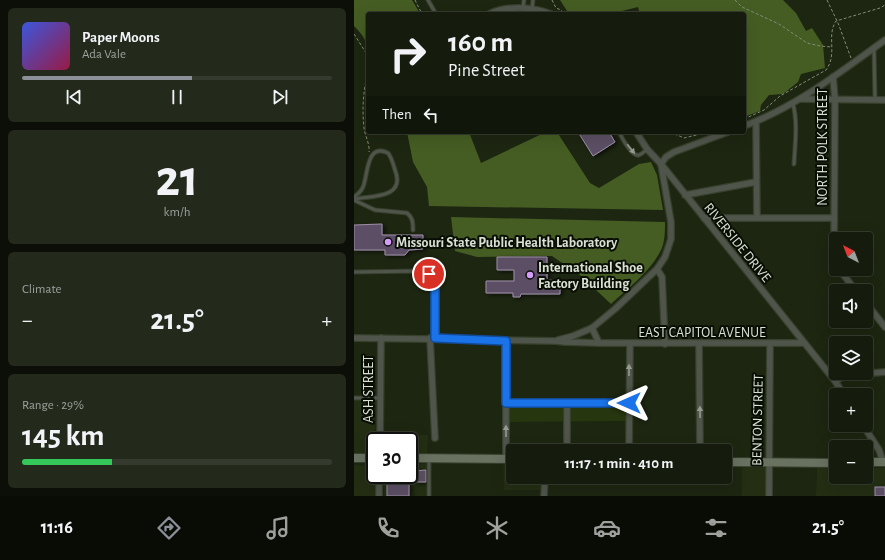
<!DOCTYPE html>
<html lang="en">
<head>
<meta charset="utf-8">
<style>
	body { margin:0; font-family:"Alegreya Sans",sans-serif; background:#23291b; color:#f1f3f6; height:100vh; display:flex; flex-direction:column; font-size:15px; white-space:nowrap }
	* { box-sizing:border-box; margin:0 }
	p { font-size:13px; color:#9ea19d }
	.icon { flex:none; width:22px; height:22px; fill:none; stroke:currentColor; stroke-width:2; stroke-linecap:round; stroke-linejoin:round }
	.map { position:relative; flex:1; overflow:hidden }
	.sheet { display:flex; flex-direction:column; gap:8px; padding:8px; background:#0c0f07; width:354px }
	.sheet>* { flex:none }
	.guide { position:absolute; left:12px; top:12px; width:380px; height:122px; border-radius:4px; box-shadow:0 4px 16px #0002,0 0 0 1px #353a2e; background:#161c0d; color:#f1f3f6; overflow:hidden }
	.needle { width:26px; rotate:318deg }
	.tools { position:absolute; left:475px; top:232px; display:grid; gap:8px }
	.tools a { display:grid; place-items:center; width:44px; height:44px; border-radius:4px; background:#161c0d; box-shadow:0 4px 16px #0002,0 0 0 1px #353a2e; font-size:20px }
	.speed { position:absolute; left:12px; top:432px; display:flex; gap:8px; font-size:20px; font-weight:700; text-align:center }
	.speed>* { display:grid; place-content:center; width:52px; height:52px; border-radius:50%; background:#161c0d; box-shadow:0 4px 16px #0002,0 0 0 1px #353a2e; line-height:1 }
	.speed .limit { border:2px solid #111; border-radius:6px; background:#fff; color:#111 }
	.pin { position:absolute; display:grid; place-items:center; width:34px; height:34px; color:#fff; margin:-17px; border:2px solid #fff; border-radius:50%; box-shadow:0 1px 4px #0007 }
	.me { position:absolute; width:44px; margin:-22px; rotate:270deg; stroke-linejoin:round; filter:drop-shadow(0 0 3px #0008) }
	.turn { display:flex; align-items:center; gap:14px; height:84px; padding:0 16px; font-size:18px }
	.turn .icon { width:52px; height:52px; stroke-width:2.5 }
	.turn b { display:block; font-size:28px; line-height:34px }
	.then { display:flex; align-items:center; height:38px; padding:0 16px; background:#0003; gap:8px; font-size:15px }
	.big { font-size:30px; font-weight:600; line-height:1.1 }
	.sheet .widget { flex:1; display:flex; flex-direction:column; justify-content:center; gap:6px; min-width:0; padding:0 14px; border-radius:6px; background:#23291b }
	.sheet .dial { align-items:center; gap:0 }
	.dial b { font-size:52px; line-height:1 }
	.song { display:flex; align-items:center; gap:12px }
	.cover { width:48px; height:48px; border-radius:6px; background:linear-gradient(135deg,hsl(230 70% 55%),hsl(340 70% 35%)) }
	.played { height:4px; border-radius:2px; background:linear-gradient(90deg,#8c9099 55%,#353a2e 55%) }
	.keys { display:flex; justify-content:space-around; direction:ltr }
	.heat { display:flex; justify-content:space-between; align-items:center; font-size:22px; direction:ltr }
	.charge { height:6px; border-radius:3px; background:linear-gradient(90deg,#34c759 29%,#353a2e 0) }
	.trip { position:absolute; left:152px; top:444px; width:226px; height:40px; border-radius:4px; background:#161c0d; box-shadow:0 4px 16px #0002,0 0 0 1px #353a2e; font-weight:600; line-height:40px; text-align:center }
	.tab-bar { display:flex; height:64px; justify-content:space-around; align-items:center; background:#090b05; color:#9ea19d }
	.tab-bar .icon { width:28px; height:28px }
	.tab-bar .selected { color:#8c9099 }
	.tab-bar b { font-size:18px; color:#f1f3f6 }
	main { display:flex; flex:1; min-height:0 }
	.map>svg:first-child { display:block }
	.built { fill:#232e13 }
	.green { fill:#26360e }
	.forest { fill:#455d23 }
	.building { fill:#5c4f65; stroke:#9c8ea7; filter:url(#shadow) }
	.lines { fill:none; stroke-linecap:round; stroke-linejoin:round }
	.lane-casing { stroke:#37402c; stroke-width:5 }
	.street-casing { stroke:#37402c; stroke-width:8 }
	.secondary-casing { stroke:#37402c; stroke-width:10 }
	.path { stroke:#838b7a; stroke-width:1; stroke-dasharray:3 2; stroke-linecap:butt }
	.lane { stroke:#50554b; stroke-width:3 }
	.street { stroke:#50554b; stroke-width:5.5 }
	.secondary { stroke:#697161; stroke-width:8 }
	.oneway { fill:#959b8f }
	.route-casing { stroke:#114b97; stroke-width:10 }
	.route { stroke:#1a73e8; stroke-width:7 }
	.poi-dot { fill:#d59cfb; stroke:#090e05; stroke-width:1.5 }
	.labels { text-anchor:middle; stroke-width:4; stroke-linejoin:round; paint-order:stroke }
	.street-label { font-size:14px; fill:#dae1d3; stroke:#090e05 }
	.poi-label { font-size:14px; font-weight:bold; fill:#dae1d3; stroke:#090e05; text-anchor:start }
</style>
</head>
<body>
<main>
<section class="sheet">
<div class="widget">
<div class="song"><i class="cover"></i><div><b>Paper Moons</b><p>Ada Vale</p></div></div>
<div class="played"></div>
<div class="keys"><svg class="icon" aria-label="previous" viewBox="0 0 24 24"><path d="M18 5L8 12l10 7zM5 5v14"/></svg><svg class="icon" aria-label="pause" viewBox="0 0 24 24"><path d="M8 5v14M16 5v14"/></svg><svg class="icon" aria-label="next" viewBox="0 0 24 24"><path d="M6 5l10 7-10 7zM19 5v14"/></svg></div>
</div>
<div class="widget dial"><b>21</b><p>km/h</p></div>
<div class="widget"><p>Climate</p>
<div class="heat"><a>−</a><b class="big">21.5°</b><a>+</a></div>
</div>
<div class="widget"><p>Range · 29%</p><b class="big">145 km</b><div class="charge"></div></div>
</section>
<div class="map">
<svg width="531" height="496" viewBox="0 0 531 496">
	<defs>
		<filter id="shadow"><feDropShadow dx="2.5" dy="1.5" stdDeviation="2" flood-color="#0009"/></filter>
	</defs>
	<rect width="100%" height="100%" fill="#1d2611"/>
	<g class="built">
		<path d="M0,400H22L21,441L20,453H0Z"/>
		<path d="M29,434L74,435L73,455H55V441H29Z"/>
		<path d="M55,464H73V496H30V475H55Z"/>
		<path d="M149,464H159V477H189V490H150Z"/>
		<path d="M0,465L19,466L21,468L22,496H0Z"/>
		<path d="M388,467L411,468L412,496H388Z"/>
		<path d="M463,467H482V477H512V468H531V496H462Z"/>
	</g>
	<path class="green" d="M156,406H269L271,408L272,421L155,422Z"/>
	<g class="forest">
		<path d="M0,0H58L64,10L65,14H14V48C12,39 7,33 0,26Z"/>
		<path d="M206,0H429L442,13L452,31L458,28L469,45L471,68L447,74L444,82L429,94L415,95L407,105L406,111L390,117V14H286L284,7L268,11L267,14H215Z"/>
		<path d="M53,132H115L127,163L192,132H203L236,183L245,188L285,164L297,162L303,175L309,210L75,206L73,187L59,162Z"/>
		<path d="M97,217L311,222C311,231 311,244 306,252C295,273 274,288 257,304L226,275L198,256L123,257L101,251Z"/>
	</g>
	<g class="building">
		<path d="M224,132H255L261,142L239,156Z"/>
		<path d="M28,224V235H69V249L55,250L51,255H31V250H0V225Z"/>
		<path d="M143,257H193V280L206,281V294H167L166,297H159V293H132V281H160V270H143Z"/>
		<path d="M72,470V482H61V471Z"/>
		<path d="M33,475H49V483H55V496H33Z"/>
		<rect x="521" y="487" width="10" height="9"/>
	</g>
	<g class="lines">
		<defs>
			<g id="lane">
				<path d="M74,0L82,14"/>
				<path d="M169,8L170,0"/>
				<path d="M178,9L179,0"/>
				<path d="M520,48L521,100"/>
				<path d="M439,104C444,123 441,144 440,164"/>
				<path d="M265,132C268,138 278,157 285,155C288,154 291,151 293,149"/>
				<path d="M0,197C4,194 7,192 9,187C14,176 12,142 34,153C38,158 39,164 41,170C52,198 19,196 0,199"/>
				<path d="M0,200L21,210L53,213C59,218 59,223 59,230"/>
				<path d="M0,272L63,271L75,274L81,284V338"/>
				<path d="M0,398H26"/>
				<path d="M75,459V496"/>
			</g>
			<g id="street">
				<path d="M135,14C154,5 179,7 197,14"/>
				<path d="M479,77L481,99L480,256L482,264"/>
				<path d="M447,99L531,100"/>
				<path d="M402,122L403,218"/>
				<path d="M390,126C442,107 486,72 531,40"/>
				<path d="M282,132L293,149L307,164L481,381L490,395"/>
				<path d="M307,164L312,157L320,152L374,132"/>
				<path d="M331,195L402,182"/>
				<path d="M350,218H480"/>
				<path d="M303,269L308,277L311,344"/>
				<path d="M485,269L502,291"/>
				<path d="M512,303L531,327"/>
				<path d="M238,328L245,343H450"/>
				<path d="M0,338L201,341L211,342L245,343"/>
				<path d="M76,338L81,438"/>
				<path d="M204,340L219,336L238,328L261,309L303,269L311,257L317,239V222L307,164"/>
				<path d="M152,341V459"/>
				<path d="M345,344L346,451"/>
				<path d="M481,381L493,375L531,372"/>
				<path d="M152,403H275"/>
				<path d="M213,403V451"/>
				<path d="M509,425L525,450L529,462"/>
				<path d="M26,441L27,338"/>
				<path d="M275,451L276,343"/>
				<path d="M25,496V475"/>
				<path d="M190,496L191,477"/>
				<path d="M415,496L416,344"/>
			</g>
			<g id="secondary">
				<path d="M0,458H21"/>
				<path d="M55,458L159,459"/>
				<path d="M371,462L482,463"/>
				<path d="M512,462H531"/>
			</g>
		</defs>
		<use href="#lane" class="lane-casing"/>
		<use href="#street" class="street-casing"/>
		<use href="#secondary" class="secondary-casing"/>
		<g class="path">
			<path d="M61,0L68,14"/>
			<path d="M198,0L202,8L207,10L211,14"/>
			<path d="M381,0L388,7L425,24L453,43L466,46L478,47"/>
			<path d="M473,0L484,23L497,58"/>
			<path d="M0,34L14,56"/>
			<path d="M14,72C9,91 8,109 10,128C11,136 16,144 15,152"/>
			<path d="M390,119L410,110L426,96L472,70C484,54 472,36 482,21L526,8L531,5"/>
			<path d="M316,132L330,138L355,132"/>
		</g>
		<use href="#lane" class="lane"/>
		<use href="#street" class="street"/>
		<use href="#secondary" class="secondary"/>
	</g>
	<defs><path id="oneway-solid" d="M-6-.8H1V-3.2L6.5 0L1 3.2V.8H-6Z"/></defs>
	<g class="oneway">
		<use href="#oneway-solid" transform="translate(277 149) rotate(51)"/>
		<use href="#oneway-solid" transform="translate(275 370) rotate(-90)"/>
		<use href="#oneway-solid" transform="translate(346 412) rotate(-91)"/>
		<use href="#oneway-solid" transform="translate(152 431) rotate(-90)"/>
	</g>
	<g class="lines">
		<defs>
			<path id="route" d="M75,274L81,284V338L152,341V403H275"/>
		</defs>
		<use href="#route" class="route-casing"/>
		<use href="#route" class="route"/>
	</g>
	<g class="poi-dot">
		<circle cx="34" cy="242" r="4"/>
		<circle cx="176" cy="275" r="4"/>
	</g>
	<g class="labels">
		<g class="street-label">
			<text transform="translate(468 147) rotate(-90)" y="5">NORTH POLK STREET</text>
			<text transform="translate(384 242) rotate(51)" y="5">RIVERSIDE DRIVE</text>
			<text x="348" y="337">EAST CAPITOL AVENUE</text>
			<text transform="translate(14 389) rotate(-90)" y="5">ASH STREET</text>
			<text transform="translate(403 420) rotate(-89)" y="5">BENTON STREET</text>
		</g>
		<g class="poi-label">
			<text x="42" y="247">Missouri State Public Health Laboratory</text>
			<text x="184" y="272">International Shoe<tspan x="184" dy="16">Factory Building</tspan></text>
		</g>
	</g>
</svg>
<div class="tools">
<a><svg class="needle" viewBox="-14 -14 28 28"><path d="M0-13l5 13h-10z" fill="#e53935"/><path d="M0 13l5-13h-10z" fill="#9ea19d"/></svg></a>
<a><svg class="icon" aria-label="sound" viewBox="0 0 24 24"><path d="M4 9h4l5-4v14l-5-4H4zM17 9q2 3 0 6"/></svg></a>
<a><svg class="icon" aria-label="layers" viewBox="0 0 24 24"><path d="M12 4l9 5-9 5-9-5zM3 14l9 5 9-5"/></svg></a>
<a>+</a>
<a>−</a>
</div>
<div class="speed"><div class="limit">30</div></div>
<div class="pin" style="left:75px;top:274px;background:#d93025"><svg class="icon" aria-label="arrive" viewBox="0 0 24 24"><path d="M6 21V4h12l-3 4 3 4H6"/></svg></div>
<svg class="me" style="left:275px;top:403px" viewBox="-20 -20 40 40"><path d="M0-17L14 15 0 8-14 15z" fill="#1a73e8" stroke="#fff" stroke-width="4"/></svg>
<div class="trip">11:17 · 1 min · 410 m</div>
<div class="guide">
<div class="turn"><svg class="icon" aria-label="right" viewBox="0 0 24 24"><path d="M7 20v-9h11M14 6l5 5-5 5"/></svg><div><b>160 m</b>Pine Street</div></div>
<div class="then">Then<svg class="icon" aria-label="left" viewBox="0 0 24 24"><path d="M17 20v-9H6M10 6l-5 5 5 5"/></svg></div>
</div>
</div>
</main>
<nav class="tab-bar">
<b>11:16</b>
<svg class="icon selected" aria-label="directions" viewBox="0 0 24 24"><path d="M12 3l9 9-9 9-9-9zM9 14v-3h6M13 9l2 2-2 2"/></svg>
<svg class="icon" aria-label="music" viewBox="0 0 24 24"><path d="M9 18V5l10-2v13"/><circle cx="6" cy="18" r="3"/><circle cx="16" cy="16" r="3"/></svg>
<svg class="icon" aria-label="phone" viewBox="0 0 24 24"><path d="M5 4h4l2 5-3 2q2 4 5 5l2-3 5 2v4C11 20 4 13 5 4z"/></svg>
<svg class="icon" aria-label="climate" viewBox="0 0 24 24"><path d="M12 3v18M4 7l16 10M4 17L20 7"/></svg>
<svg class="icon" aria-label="car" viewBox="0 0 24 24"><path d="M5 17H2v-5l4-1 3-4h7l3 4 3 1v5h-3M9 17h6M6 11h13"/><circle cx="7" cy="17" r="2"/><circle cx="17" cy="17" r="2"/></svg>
<svg class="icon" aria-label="filters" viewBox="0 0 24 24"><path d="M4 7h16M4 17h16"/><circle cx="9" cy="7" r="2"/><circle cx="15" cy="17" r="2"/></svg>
<b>21.5°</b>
</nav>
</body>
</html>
